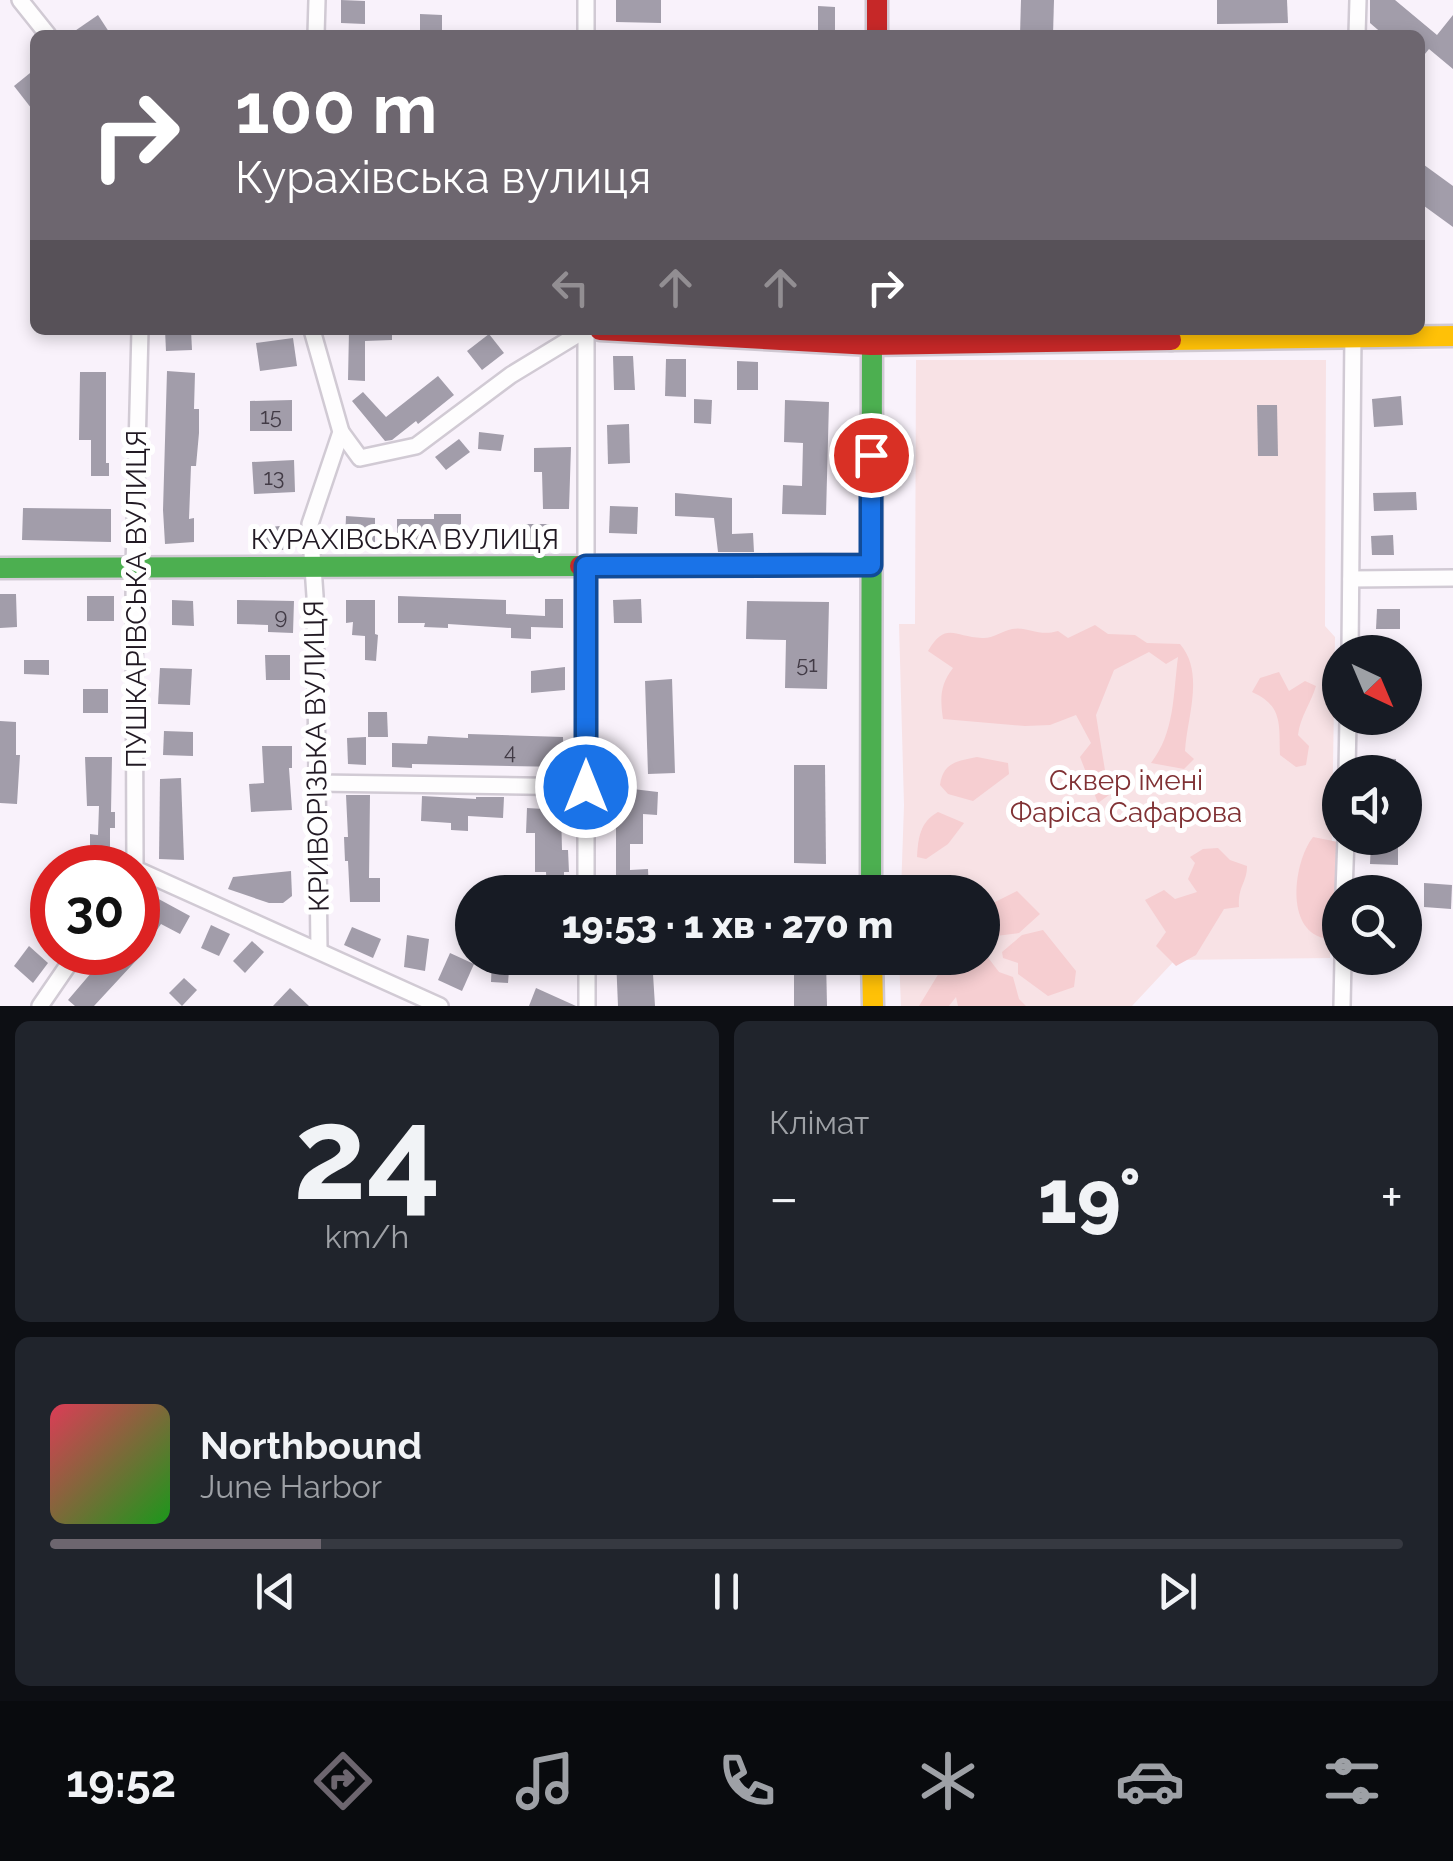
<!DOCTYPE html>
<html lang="uk">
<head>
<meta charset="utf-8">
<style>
	body { margin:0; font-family:Raleway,sans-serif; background:#20242c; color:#f1f3f6; height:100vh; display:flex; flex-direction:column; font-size:38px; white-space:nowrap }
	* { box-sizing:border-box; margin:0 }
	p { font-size:32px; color:#9ea1a6 }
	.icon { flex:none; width:55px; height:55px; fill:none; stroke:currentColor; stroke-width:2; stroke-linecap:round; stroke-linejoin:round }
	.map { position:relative; height:1006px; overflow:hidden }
	.drawer { display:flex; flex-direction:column; gap:15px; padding:15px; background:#0d0f14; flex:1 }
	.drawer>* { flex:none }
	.guide { position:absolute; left:30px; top:30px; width:1395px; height:305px; border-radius:15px; box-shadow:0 5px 15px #0003; background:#6d666f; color:#fff; overflow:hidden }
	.needle { width:65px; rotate:136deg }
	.buttons { position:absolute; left:1322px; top:635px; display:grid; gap:20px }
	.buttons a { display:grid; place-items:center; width:100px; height:100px; border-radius:50%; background:#171b24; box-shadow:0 5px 15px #0003; font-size:50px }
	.speed { position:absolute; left:30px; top:845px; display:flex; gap:20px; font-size:50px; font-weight:700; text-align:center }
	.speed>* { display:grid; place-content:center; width:130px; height:130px; border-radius:50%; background:#171b24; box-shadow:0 5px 15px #0003; line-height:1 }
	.speed .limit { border:15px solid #d22; background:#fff; color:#111 }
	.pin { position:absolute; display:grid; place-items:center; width:85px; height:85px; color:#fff; margin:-42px; border:5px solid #fff; border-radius:50%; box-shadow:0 2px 10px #0007 }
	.me { position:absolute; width:110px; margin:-55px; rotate:0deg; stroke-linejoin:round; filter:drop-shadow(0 0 8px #0008) }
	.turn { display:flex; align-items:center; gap:35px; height:210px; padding:0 40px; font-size:45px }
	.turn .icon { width:130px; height:130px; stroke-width:2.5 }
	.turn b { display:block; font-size:70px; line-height:85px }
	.lanes { display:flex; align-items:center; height:95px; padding:0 40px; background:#0003; justify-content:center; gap:50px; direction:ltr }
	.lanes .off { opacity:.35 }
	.big { font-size:75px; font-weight:800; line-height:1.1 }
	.drawer .card { flex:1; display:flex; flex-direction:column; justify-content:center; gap:15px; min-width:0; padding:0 35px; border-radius:15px; background:#20242c }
	.drawer .dial { align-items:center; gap:0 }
	.dial b { font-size:130px; line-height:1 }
	.song { display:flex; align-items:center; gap:30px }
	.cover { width:120px; height:120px; border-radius:15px; background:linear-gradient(135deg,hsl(350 70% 55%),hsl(120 70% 35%)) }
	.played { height:10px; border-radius:5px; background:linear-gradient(90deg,#6d666f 20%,#363941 20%) }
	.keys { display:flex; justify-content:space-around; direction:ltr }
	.heat { display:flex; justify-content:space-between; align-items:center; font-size:55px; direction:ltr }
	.drawer .tiles { flex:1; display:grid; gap:15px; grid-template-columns:1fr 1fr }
	.card:last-child { grid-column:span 2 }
	.trip { position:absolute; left:455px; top:875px; width:545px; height:100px; border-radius:50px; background:#171b24; box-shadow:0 5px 15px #0003; font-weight:800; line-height:100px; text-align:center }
	.tabs { display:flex; height:160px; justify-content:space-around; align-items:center; background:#090b0e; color:#9ea1a6 }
	.tabs .icon { width:70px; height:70px }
	.tabs .selected { color:#6d666f }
	.tabs b { font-size:45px; color:#f1f3f6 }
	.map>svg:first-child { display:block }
	.green { fill:#f8e2e5 }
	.forest { fill:#f6ced1 }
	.building { fill:#a29daa }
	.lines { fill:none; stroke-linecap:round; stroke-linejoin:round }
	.street-casing { stroke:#d1cad4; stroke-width:20 }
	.fast-casing { stroke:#d1cad4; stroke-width:25 }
	.slow-casing { stroke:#d1cad4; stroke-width:25 }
	.jam-casing { stroke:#d1cad4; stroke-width:25 }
	.street { stroke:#fefdfe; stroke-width:15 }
	.fast { stroke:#4caf50; stroke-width:20 }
	.slow { stroke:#ffc107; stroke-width:20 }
	.jam { stroke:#c62828; stroke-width:20 }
	.route-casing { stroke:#114b97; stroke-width:25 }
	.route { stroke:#1a73e8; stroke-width:18 }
	.labels { text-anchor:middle; stroke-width:10; stroke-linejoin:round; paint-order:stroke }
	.number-label { font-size:22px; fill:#423b46 }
	.street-label { font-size:28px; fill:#221a24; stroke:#fff }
	.park-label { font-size:28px; fill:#803134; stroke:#fff }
</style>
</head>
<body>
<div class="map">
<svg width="1453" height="1006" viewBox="0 0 1453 1006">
	<rect width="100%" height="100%" fill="#f9f2fb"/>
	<path class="green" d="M916,360H1326L1325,626L1335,637L1330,958L1175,960L1132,1006H901L899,958H982V892H901L904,805L899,624H915Z"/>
	<g class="forest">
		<path d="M1095,625L1108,634L1135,635L1147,643L1180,644C1205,673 1187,717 1185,751L1194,759L1184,769L1151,763C1175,732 1173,695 1178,657L1166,664L1149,652L1114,670L1096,715L1109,795L1098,803L1080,757L1091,743L1076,715L1050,725L1025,726L943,719C940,698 940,685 953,668L928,651C946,621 954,637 982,638C992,639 1002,631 1012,629C1028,626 1038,637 1058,631L1068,638Z"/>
		<path d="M1279,672L1289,691L1305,681L1316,686C1311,703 1300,717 1298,735L1309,746L1306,765L1296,767L1280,755C1279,724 1283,706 1252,692L1260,678Z"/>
		<path d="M977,757L1008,763L1009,774L973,801L948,794L940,785C943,763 956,761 977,757Z"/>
		<path d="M938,812L964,823L948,844L926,859L917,857C918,838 920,822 938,812Z"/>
		<path d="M1313,837L1338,842L1340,888L1335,939C1283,941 1292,864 1313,837Z"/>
		<path d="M1218,848L1230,860L1247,866C1247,883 1238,885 1239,907L1224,909L1196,955L1176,966L1156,946L1166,932L1145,900L1164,890L1175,899L1197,892L1188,879L1195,863L1190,857L1203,849Z"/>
		<path d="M1017,891L1040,914L1019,933L996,936L983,950V908Z"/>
		<path d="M1043,930L1076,971L1074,987L1048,996L1018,974V963L1003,958L1002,952L1022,935Z"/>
		<path d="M983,951L999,972L1013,977L1019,999L1026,1006H958L956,997L949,1006H919L939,973L956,959L968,961L966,958H982Z"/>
	</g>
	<g class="building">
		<path d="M341,0L365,1V24L341,23Z"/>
		<path d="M616,0H661V23L616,22Z"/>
		<path d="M1021,0H1054L1053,35H1020Z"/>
		<path d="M1217,0H1287L1288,23L1217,24Z"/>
		<path d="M1370,0H1395L1437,35L1453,15V69L1429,49L1420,60V35H1384L1370,23Z"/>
		<path d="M818,6L835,7V31L818,30Z"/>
		<path d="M420,14L442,15V35H420Z"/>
		<path d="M98,15L111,35H69Z"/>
		<path d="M35,69V113L14,86Z"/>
		<path d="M1420,162L1453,186V227L1420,203Z"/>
		<path d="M165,330H191L192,350L166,351Z"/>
		<path d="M349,330H392V340L365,341V381L348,380Z"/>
		<path d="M489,334L504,353L482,370L467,351Z"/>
		<path d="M293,338L297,366L260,371L256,343Z"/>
		<path d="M613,356H633L635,390H614Z"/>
		<path d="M666,359H686V397L665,396Z"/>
		<path d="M737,361L758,362V390H737Z"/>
		<path d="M167,371L195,373L194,409H199V433L196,466H191L189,519L194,518V542L165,544L163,510Z"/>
		<path d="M80,372H106V463H109V476H91V440H79Z"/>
		<path d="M438,376L454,395L418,424L416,421L392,440L385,441L352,401L363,392L386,417Z"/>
		<path d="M1401,396L1403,425L1374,427L1372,399Z"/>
		<path d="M694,399L712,400L711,424L694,423Z"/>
		<path d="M292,400V431H250V401Z"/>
		<path d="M785,400L829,402L826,515L782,514L783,485L802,486L803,443L784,442Z"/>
		<path d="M1257,405H1277L1278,456H1258Z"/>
		<path d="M629,424L630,463L608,464L607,425Z"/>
		<path d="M479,432L504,435L501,451L478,449Z"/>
		<path d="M459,439L470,452L446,470L435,457Z"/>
		<path d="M571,447L569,509H543L542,472H534V448Z"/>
		<path d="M294,460L295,492L254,494L252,462Z"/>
		<path d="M1416,492L1417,510L1374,511L1373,493Z"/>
		<path d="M675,493L732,498V534L753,533L754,552H718L714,518L675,516Z"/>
		<path d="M610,506L638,507L637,534L609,533Z"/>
		<path d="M23,508L111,509V542L22,540Z"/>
		<path d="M434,514H461V546H434V540H397V519H434Z"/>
		<path d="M346,516L375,518V543H345Z"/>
		<path d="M522,524H552L553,545H523Z"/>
		<path d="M289,525L291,549L263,552L261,528Z"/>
		<path d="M1393,535L1394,555H1372L1371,536Z"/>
		<path d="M0,594H16L17,627L0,628Z"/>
		<rect x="87" y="596" width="27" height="25"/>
		<path d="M398,596L506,600V614L545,616V599H563V628L531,627V639L511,638V628L448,624V628L424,627L425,623H398Z"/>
		<path d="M641,599L642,623H614L613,600Z"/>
		<path d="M172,600L193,601L194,626L172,625Z"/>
		<path d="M237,600L294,601L293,633L268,632V625L237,624Z"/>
		<path d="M346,600H375V634L378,635L376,661L365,660V636L352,635L353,622L346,623Z"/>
		<path d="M747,601L829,602L827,689L785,688L786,640L746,639Z"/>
		<path d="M1377,609H1400V629H1376Z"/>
		<path d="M265,655H290V680H266Z"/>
		<path d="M24,660H49V675L24,674Z"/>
		<path d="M565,667V690L531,693V671Z"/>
		<path d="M160,668L192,669L190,705L158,704Z"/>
		<path d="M672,679L675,773L648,774L645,681Z"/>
		<rect x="83" y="689" width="25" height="24"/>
		<path d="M368,712H387L388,737H368Z"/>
		<path d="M0,721L16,722V755H20L17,804L0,803Z"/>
		<path d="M164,731L193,732V756L163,755Z"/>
		<path d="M468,734L563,737L564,767L412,764V768L392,767V743L427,744L428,736L468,738Z"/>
		<path d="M366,737V765L348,764L347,738Z"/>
		<path d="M262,746H292V768H289L292,810L251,812L249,784L264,783Z"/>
		<path d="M85,757H112L111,812H115V828H110V855H90V834L98,835L99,806H87Z"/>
		<path d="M1373,758L1396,759V772H1372Z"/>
		<path d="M794,765H825L826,864L794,863Z"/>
		<path d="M181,778L184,860L159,859L160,779Z"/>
		<path d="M616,787L658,792L657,815L643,814V844H630V870L648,869L649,892H616Z"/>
		<path d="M346,795H370L369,878H380V902H350L348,861H345L344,837H348Z"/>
		<path d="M422,796L476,799V797H504L503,818L468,816V831L451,830V823L421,821Z"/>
		<path d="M527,808L561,810L562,850H568L569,872H564V892H547L546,872H535V833H526Z"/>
		<path d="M1371,842L1398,843V865L1370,864Z"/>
		<path d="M291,871L292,896L283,903H269L228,889L233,877Z"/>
		<path d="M1424,883L1452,885L1451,909L1424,907Z"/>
		<path d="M155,897L190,916L180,934L161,924L142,952H144L94,1006H75L68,1000L109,952H138V919Z"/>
		<path d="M211,925L230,934L219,956L201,948Z"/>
		<path d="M352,927L381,939L373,958L344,945Z"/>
		<path d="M407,935L429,939L425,971L404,967Z"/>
		<path d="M252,941L264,952L245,973L233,961Z"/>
		<path d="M29,946L48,963L33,983L14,966Z"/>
		<path d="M450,953L474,964L462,991L438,980Z"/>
		<path d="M492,958H510L508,983L491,982Z"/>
		<path d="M616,958H652L655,1006H618Z"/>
		<path d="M794,958H826L827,1006H794Z"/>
		<path d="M184,978L197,990L182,1006L169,993Z"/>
		<path d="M290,988L309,1006H273Z"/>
		<path d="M536,988L576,1006H529Z"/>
	</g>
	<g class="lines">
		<defs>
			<g id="street">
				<path d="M20,0L48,35"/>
				<path d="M586,0V35"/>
				<path d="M316,35L317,0"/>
				<path d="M1357,35L1358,0"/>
				<path d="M312,330L341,432L310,524L315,596L319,950"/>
				<path d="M586,330V892"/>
				<path d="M341,432L360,458L416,446L511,375L585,330"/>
				<path d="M1351,579L1453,578"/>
				<path d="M1350,652L1353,332"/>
				<path d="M1347,772L1348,718"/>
				<path d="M317,783L586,787"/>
				<path d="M135,868L134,568L140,330"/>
				<path d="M138,870L440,1006"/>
				<path d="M1344,892L1346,838"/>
				<path d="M587,958V1006"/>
				<path d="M40,1006L77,952"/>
				<path d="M1342,1006L1343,958"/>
			</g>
			<g id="fast">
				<path d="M0,568L580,566"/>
				<path d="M871,892L872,330"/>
			</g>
			<g id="slow">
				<path d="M1171,340L1453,336"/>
				<path d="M872,958L873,1006"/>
			</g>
			<g id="jam">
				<path d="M877,0V35"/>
				<path d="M600,330L871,345L1171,340"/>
				<path d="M580,566L871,565"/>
			</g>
		</defs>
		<use href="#street" class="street-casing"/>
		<use href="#fast" class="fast-casing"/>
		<use href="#slow" class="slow-casing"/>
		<use href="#jam" class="jam-casing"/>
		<use href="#street" class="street"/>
		<use href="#fast" class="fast"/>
		<use href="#slow" class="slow"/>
		<use href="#jam" class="jam"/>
	</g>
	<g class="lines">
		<defs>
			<path id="route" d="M586,787V566L871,565V455"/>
		</defs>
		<use href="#route" class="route-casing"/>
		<use href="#route" class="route"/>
	</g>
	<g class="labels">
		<g class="number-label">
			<text x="271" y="424">15</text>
			<text x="274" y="485">13</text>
			<text x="281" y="624">9</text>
			<text x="807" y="672">51</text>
			<text x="510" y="759">4</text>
		</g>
		<g class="street-label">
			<text x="405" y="549">КУРАХІВСЬКА ВУЛИЦЯ</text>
			<text transform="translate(136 599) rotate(-90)" y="10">ПУШКАРІВСЬКА ВУЛИЦЯ</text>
			<text transform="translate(316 756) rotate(-91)" y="10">КРИВОРІЗЬКА ВУЛИЦЯ</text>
		</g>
		<g class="park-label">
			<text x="1126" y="790">Сквер імені<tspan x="1126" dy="32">Фаріса Сафарова</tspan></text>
		</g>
	</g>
</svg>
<div class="buttons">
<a><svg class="needle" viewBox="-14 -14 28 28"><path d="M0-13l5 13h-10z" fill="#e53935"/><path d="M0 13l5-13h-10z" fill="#9ea1a6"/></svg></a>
<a><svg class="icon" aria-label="sound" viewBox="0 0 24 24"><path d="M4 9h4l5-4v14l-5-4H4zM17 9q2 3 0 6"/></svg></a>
<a><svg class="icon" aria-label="search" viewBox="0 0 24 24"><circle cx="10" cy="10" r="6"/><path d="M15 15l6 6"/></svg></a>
</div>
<div class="speed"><div class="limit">30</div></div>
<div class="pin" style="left:871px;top:455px;background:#d93025"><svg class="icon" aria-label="arrive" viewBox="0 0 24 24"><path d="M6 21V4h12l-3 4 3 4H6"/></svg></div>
<svg class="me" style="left:586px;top:787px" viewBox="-20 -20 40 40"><circle r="17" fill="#1a73e8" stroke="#fff" stroke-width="3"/><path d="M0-11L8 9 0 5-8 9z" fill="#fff"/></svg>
<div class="trip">19:53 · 1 хв · 270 m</div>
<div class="guide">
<div class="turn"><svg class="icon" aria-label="right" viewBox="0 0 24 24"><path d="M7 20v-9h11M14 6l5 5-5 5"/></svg><div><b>100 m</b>Курахівська вулиця</div></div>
<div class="lanes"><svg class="icon off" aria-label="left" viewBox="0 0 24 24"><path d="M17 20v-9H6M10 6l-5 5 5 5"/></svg><svg class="icon off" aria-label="ahead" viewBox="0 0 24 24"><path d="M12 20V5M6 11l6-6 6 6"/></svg><svg class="icon off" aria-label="ahead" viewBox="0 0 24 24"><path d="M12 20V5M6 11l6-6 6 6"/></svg><svg class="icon" aria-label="right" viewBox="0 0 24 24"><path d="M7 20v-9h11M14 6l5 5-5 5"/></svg></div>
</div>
</div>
<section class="drawer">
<div class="tiles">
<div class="card dial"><b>24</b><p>km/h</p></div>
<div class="card"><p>Клімат</p>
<div class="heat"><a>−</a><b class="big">19°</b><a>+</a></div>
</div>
<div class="card">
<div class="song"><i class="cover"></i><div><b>Northbound</b><p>June Harbor</p></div></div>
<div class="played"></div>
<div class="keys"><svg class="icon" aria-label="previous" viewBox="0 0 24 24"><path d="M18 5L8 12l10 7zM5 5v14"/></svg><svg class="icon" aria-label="pause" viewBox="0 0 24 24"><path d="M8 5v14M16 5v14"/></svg><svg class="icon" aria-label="next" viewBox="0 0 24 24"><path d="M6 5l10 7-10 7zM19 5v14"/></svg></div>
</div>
</div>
</section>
<nav class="tabs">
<b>19:52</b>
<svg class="icon selected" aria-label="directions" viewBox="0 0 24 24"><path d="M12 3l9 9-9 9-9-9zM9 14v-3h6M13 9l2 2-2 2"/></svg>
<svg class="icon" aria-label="music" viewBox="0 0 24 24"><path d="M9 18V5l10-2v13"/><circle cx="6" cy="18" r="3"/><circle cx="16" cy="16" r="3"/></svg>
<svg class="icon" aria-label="phone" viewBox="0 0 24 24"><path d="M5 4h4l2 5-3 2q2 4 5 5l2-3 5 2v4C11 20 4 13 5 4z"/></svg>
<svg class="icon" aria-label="climate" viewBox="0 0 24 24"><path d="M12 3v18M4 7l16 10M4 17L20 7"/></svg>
<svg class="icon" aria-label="car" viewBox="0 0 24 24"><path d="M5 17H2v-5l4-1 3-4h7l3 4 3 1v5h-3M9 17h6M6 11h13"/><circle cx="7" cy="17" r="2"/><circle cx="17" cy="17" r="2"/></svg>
<svg class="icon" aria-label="filters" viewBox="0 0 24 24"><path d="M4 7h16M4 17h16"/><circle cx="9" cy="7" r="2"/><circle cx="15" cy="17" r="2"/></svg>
</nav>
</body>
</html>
